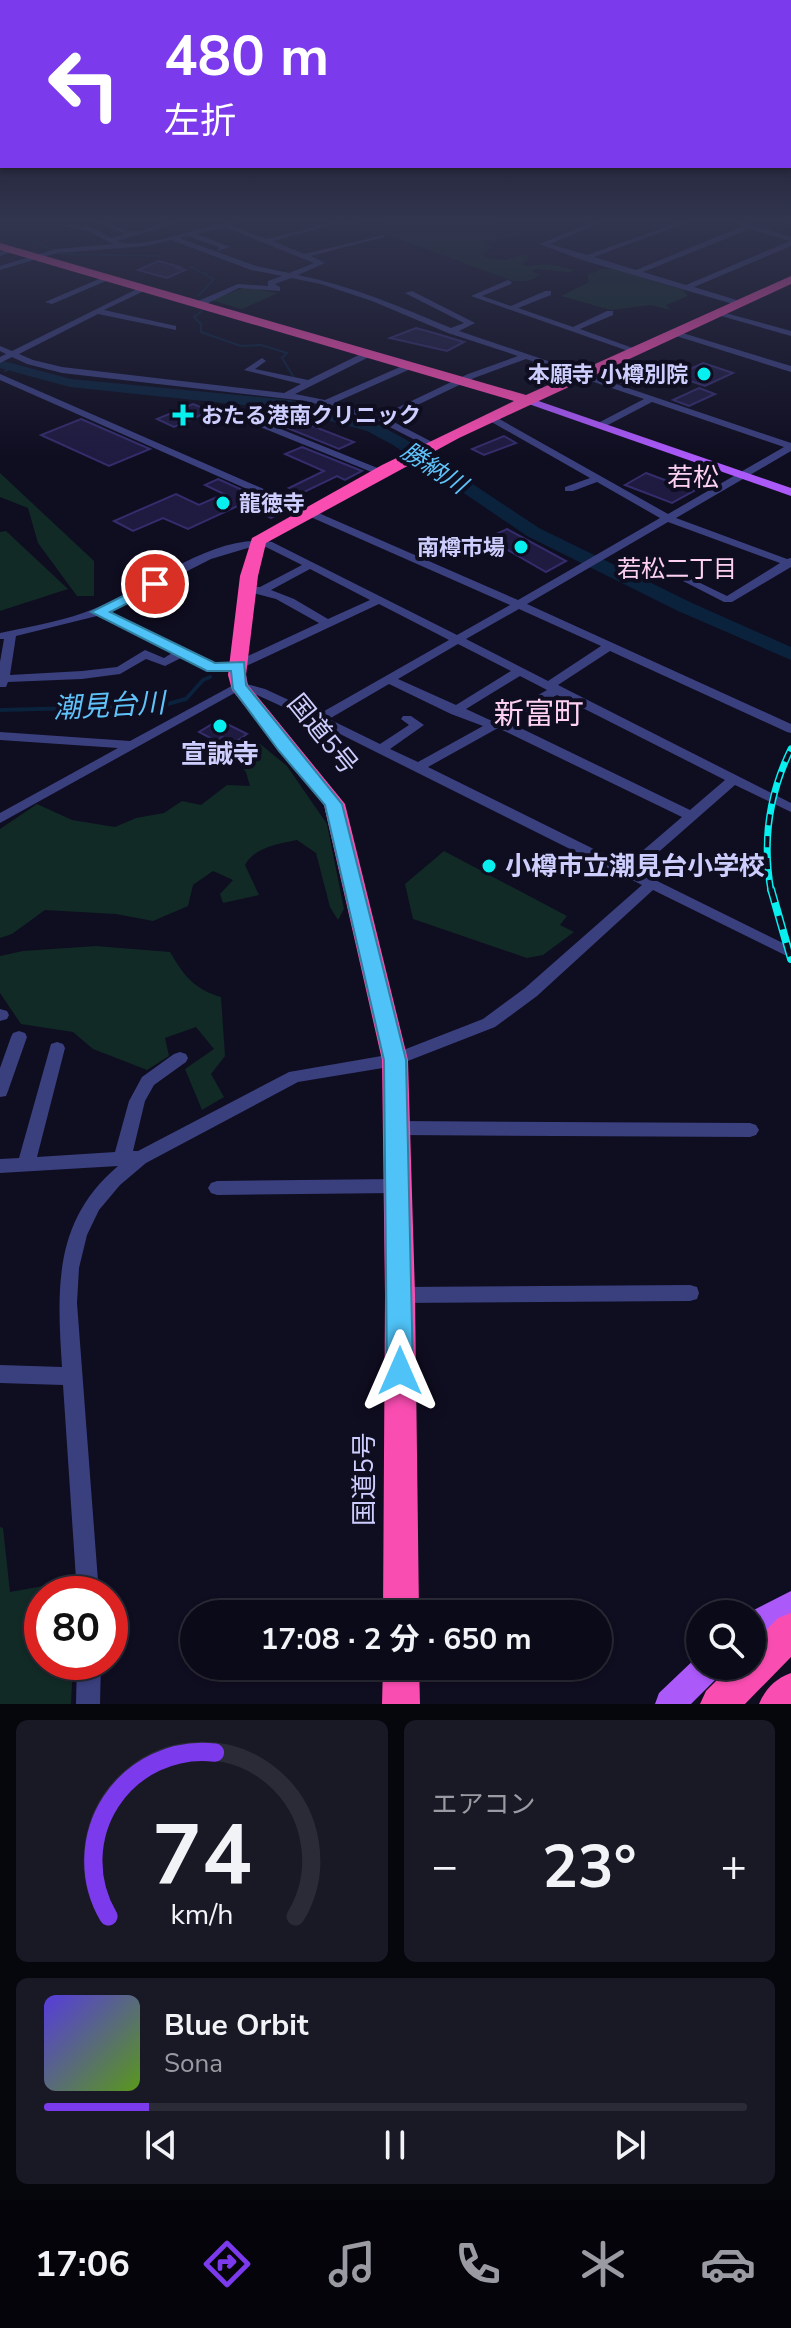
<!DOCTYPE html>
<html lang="ja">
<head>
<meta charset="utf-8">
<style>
	body { margin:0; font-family:"Nunito Sans","Noto Sans JP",sans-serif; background:#191825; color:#f1f3f6; height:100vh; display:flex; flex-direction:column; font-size:30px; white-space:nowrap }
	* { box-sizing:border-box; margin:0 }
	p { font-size:26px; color:#9a9aa2 }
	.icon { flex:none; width:44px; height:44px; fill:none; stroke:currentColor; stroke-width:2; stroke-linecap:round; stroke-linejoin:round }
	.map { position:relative; height:1704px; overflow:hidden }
	.drawer { display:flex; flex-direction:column; gap:16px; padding:16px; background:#06060d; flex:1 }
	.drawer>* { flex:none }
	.guide { position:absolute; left:0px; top:0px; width:792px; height:168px; box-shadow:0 2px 6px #0004,0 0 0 2px #2b2b37; background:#7c3aed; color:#fff; overflow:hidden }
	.buttons { position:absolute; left:686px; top:1600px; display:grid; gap:16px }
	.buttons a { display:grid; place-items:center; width:80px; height:80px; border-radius:50%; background:#0b0a18; box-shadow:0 2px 6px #0004,0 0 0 2px #2b2b37; font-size:40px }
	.speed { position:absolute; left:24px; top:1576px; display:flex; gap:16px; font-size:40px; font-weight:700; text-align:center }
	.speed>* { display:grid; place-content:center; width:104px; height:104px; border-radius:50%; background:#0b0a18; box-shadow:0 2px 6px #0004,0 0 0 2px #2b2b37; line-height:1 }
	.speed .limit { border:12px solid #d22; background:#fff; color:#111 }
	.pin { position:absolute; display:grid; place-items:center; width:68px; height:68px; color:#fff; margin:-34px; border:4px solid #fff; border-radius:50%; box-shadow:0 2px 8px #0007 }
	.me { position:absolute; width:88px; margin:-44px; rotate:0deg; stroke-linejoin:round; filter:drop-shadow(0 0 6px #0008) }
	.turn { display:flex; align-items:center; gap:28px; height:168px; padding:0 32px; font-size:36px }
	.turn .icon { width:104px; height:104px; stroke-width:2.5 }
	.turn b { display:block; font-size:56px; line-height:68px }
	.big { font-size:60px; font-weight:700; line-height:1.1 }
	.drawer .widget { flex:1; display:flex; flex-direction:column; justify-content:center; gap:12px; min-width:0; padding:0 28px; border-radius:12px; background:#191825 }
	.drawer .dial { align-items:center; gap:0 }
	.dial svg { height:208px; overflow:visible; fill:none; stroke:#2b2b37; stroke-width:7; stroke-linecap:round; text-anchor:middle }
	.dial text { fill:#f1f3f6; stroke:none }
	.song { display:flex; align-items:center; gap:24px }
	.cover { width:96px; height:96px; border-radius:12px; background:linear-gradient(135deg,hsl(250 70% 55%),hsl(90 70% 35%)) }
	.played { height:8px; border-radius:4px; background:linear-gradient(90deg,#7c3aed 15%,#2b2b37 15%) }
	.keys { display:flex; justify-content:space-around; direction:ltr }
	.heat { display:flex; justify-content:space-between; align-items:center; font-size:44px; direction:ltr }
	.drawer .tiles { flex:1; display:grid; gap:16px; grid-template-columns:1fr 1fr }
	.widget:last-child { grid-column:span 2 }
	.trip { position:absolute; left:180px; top:1600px; width:432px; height:80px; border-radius:40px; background:#0b0a18; box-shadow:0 2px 6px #0004,0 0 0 2px #2b2b37; font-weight:700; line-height:80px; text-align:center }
	.dock { display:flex; height:128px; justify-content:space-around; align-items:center; background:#04040a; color:#9a9aa2 }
	.dock .icon { width:56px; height:56px }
	.dock .active { color:#7c3aed }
	.dock b { font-size:36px; color:#f1f3f6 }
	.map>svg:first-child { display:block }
	.green { fill:#112a26 }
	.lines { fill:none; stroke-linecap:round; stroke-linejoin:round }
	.stream-far1 { stroke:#0b223c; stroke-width:2 }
	.stream { stroke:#0b223c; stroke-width:4 }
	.river { fill:#0b223c; fill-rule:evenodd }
	.building { fill:#1e1a40; stroke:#332d6c; stroke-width:2 }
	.minor { fill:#3a3f7e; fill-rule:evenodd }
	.major { fill:#ac59fa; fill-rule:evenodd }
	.highway { fill:#fa4db2; fill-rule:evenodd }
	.rail-far1-casing { stroke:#07f0ef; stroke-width:7 }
	.rail-casing { stroke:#07f0ef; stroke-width:8 }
	.rail-far1 { stroke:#0f0d20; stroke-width:4; stroke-dasharray:11; stroke-linecap:butt }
	.rail { stroke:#0f0d20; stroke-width:5; stroke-dasharray:14; stroke-linecap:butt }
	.route { fill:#4fc3f7; stroke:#337fa1; stroke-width:2 }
	.poi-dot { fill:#07f0ef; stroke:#0f0d20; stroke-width:3 }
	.labels { text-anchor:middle; stroke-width:8; stroke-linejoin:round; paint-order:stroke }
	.far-poi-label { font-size:22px; font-weight:bold; fill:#cecefe; stroke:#0f0d20; text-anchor:end }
	.far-water-label { font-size:24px; font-style:italic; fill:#5fc3fa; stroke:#0f0d20 }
	.far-neighbourhood-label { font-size:24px; fill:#fed0f2; stroke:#0f0d20 }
	.far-quarter-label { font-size:26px; fill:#fed0f2; stroke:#0f0d20 }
	.street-label { font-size:26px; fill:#cecefe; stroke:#0f0d20 }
	.poi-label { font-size:26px; font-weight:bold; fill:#cecefe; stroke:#0f0d20 }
	.water-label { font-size:28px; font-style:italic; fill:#5fc3fa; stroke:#0f0d20 }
	.quarter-label { font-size:30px; fill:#fed0f2; stroke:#0f0d20 }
</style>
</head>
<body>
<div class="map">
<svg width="791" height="1704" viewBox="0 0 791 1704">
	<rect width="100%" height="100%" fill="#0f0d20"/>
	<g class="green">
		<path d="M385,222H495C506,237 520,231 536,226L539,227C525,237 502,240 484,241L492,247L483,254L484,257L505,260L524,254L529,258L522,264L525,266L548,264L574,270L569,272L536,269L532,271L540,275C532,281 523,282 513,281L371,229Z"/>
		<path d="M602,269H614L683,290L688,296L666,305L671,310L650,305L611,310L561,296L589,282L587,275Z"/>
		<path d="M246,287L278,293L242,309L210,300Z"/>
		<path d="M0,473L94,561V596H77L38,543L28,508L0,497Z"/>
		<path d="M6,531L68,589L0,611V532Z"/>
		<path d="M259,743L287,766L327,824L344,909L338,920L330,907L316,853L297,840C278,844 255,847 245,865L259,895L223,903L220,894L233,880L213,871L193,885L188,906L153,921L116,914L45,910L12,934L0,938V829L37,804L72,820L115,827L136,818L164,813L182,801L201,805L227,785L250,786L246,772L230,754L243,745Z"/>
		<path d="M444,851L567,916L560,925L574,932L543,955L527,958L413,919L405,884Z"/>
		<path d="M96,946L170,952C184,976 194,989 221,997L225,1056L211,1074L224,1097L202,1110L185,1069L214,1049L196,1027L165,1038L169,1056L147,1070L93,1049L73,1032L21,1024L0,993V956L23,951Z"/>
		<path d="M0,1527L3,1528L10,1592L71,1581V1594H42V1662H73L71,1704H0Z"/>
	</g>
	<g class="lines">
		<g class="stream-far1">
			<path d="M7,232L53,249"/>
			<path d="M59,254L161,256"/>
			<path d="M191,267L214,279L198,296"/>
			<path d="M202,311L194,317L201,324V332L241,346L261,345L287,353L282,358L295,379"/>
			<path d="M5,371L11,368"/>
		</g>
		<path class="stream" d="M0,710L160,706L186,699L203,680L210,677"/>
		<path class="river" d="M0,360L71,379L290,400L379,425L405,439L539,528L692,603L791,647V660L678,611L527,536L393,445L367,431L289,410L70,387L0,368Z"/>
	</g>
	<g class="building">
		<path d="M159,261L180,267L177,268L185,270L167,278L138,270Z"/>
		<path d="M416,328L434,333L464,342L447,351L390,338Z"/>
		<path d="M703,363L733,373L705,386L675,376Z"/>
		<path d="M641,366L659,373L632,386L612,380Z"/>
		<path d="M699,388L715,394L689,406L673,400Z"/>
		<path d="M193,404L210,411L174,427L157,419Z"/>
		<path d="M284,415L354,442L339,449L270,421Z"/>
		<path d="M81,419L150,449L109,466L41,435Z"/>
		<path d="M504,436L516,443L484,455L472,449Z"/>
		<path d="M302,447L362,471L345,480L337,476L302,493L289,488L324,471L285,454Z"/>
		<path d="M646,473L694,491L672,503L625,485Z"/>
		<path d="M218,479L287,510L271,518L242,504L188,529L163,518L133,531L114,521L176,494L199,505L224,494L205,485Z"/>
		<path d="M507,529L566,561L546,572L487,538Z"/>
		<path d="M219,720L247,734L234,743L222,737L216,741L199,732Z"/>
	</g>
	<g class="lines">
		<g class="minor">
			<path d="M97,222C110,221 122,233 135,231C151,230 165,221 181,222L117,241C138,253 209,222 237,222L231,225L266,239L333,222H342L273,241L304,254L384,235V237L311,256L325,263L298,275C352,286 401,307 451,328L464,323L405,293L412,291L475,323L459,331L791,443V451L676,518L787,559L791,558V567L732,602H724L683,581L688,578L692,579L727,596L780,563L668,522L527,604L791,724V733L787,732L610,651L558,685L791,803V812L735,785L637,871L791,947V958L653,890L537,996L495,1027L395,1066L298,1082L146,1163L120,1185L99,1210L87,1235L79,1268L77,1303L99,1594H77L63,1385L0,1383V1365L62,1367C57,1289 53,1221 118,1166L0,1173V1159L19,1158L51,1044L57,1042L63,1044L65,1048L37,1157L115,1152L129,1101L142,1077L174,1054L180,1052L186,1054L188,1058L186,1062L154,1085L145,1101L133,1151H138L289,1072L393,1054L483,1019L525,988L642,885L316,722L257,695L240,690L0,823V813L118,748L0,740V732L130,741L239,682L265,689L319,714L449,640L379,604L242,668L212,672L181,658L165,666L146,659L120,674L82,679L8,682L6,687H0V662L4,639H0V633C32,626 65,621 96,608C147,588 214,532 272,542L457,635L510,605L0,380V374L518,600L660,518L597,482L573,491H565V487L590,478L488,420V416H494L668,514L784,447L652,402L604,427H598V423L644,399L526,359L474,378L388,419L436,444V448L433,449L378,421L306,401L62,373L27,364L12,357L0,363V357L6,354L0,351V346L12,351L143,286H146V290L104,310L176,326V330L98,314L19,354L33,360L62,367L284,393L301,384L244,370L262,358L266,361L255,369L308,380L367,351H373V355L295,394L325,400L409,363H415V367L334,403L380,416L468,374L518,356L448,333L372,301L321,284L291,278L275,284L280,287V291L239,288L204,305H198V301L238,284L268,286V281L282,276L251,270L171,240L146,246L57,253L0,270V266L56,249L113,244L88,231L65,226V224L92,228L112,238L125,234ZM224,227L314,263L289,273L256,266L179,238L188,236L219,247L217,251L230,247L196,234ZM251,547H266L302,565L260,587H246V591L276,599L319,623L235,662L214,664L107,612L211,559ZM310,569L370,600L328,619L294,599L271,590ZM519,609L601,646L548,681L466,639ZM97,616L172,653L164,658L145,650L117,667L82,671L10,675L16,636ZM458,644L511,671L456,705L398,679ZM520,676L547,690L492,721L466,709ZM389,684L451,714L483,726L418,762L390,749L424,725L411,716H403L401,719L409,725L380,744L329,719ZM557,695L725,780L690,810L508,722ZM498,728L682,817L626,865L428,767Z"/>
			<path d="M350,222H356L352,226L349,224Z"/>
			<path d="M594,222H602L550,244L587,255L680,222H688L594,257L636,270L743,226L733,222H742L791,237V246L694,287L743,302L744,304L740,306L582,260L539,244ZM750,229L790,241L686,285L643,272Z"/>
			<path d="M11,248L18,250L0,256V252Z"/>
			<path d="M106,276L113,278L52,304L45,302Z"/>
			<path d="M508,280L512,282L511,284L482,296L511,306L545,291H551V295L518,308L573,327L607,311H613V315L580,329L641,351L634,353L471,296Z"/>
			<path d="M718,311L791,331V336L718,315Z"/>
			<path d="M676,331L791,366V372L673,335L672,333Z"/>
			<path d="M241,413L385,471L387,473L379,475L238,418L236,416Z"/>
			<path d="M0,1009L7,1011L9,1015L7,1019L0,1021Z"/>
			<path d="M19,1031L25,1033L27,1037L8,1091L6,1096L0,1097V1068L11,1037L13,1033Z"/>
			<path d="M398,1121L750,1123L756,1125L759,1130L756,1135L750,1137L398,1135L392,1133L389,1128L392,1123Z"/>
			<path d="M397,1179L403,1181L406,1186L403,1191L397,1193L217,1195L211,1193L208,1188L211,1183L217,1181Z"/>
			<path d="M690,1285L697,1287L699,1293L697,1299L690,1301L400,1303L393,1301L391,1295L393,1289L400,1287Z"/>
			<path d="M77,1662H101L100,1704H76Z"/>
		</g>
		<g class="major">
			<path d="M527,397L791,488V496L523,402V398Z"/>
			<path d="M791,1591V1621L752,1642V1614H746Z"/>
			<path d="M700,1654V1666H722L718,1677L691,1704H655L659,1693Z"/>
		</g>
		<g class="highway">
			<path d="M0,243L526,395L791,276V284L459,438L266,543L258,576L246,675L248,685L345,804L408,1060L415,1295L419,1614H383L385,1295L382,1060L324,805L232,690L228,675L240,576L252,538L382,465L514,401L0,250Z"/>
			<path d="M791,1613V1657L745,1704H700L706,1691L731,1666H752V1645L778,1618Z"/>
			<path d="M383,1666H419L420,1704H382Z"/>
			<path d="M791,1673V1704H759C766,1688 775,1679 791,1673Z"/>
		</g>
		<defs>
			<path id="rail-far1" d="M771,891C762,841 769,794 791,749"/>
			<path id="rail" d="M771,889L791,959"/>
		</defs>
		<use href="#rail-far1" class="rail-far1-casing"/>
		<use href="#rail" class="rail-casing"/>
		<use href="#rail-far1" class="rail-far1"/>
		<use href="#rail" class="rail"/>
	</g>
	<linearGradient id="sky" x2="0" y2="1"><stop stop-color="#080712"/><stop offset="0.48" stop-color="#31354e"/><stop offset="1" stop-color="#31354e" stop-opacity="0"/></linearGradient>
	<rect width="791" height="460" fill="url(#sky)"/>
	<path class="route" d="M155,580L162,584L160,587L110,612L215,663L244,662L246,685L342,804L406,1060L413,1371L409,1380L400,1383L391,1380L387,1371L384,1060L325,805L279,751L233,689L231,671H207L91,612Z"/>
	<g class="poi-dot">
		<circle cx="704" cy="374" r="8"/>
		<path d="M179 403h8v8h8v8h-8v8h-8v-8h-8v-8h8z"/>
		<circle cx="223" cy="503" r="8"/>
		<circle cx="521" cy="547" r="8"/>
		<circle cx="220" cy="726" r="8"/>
		<circle cx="489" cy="866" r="8"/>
	</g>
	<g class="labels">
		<g class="far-poi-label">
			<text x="688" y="382">本願寺 小樽別院</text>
			<text x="201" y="423" text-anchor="start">おたる港南クリニック</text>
			<text x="239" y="511" text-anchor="start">龍徳寺</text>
			<text x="505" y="555">南樽市場</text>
		</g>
		<g class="far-water-label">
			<text transform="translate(434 468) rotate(33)" y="8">勝納川</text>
		</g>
		<g class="far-neighbourhood-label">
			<text x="677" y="577">若松二丁目</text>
		</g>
		<g class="far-quarter-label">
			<text x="693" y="486">若松</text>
		</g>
		<g class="street-label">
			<text transform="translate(323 734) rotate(51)" y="9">国道5号</text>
			<text transform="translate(364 1479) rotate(-90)" y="9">国道5号</text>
		</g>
		<g class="poi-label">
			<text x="220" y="763">宣誠寺</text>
			<text x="505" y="875" text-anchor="start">小樽市立潮見台小学校</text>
		</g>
		<g class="water-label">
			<text transform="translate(109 705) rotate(-3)" y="10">潮見台川</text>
		</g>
		<g class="quarter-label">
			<text x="539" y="724">新富町</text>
		</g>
	</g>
</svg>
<div class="buttons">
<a><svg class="icon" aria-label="search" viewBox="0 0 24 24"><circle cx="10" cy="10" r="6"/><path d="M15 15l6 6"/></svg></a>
</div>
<div class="speed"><div class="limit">80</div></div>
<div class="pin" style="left:155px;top:584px;background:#d93025"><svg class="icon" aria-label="arrive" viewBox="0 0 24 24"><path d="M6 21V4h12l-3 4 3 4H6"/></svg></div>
<svg class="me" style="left:400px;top:1371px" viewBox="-20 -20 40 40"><path d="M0-17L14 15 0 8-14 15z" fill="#4fc3f7" stroke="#fff" stroke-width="4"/></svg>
<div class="trip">17:08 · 2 分 · 650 m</div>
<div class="guide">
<div class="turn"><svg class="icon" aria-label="left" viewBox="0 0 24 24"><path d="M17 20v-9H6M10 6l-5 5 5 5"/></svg><div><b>480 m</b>左折</div></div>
</div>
</div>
<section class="drawer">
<div class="tiles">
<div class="widget dial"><svg viewBox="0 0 100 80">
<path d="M14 69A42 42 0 1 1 86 69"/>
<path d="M14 69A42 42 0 0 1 55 6" stroke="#7c3aed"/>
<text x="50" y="56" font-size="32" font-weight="700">74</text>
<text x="50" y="72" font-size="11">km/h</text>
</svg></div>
<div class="widget"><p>エアコン</p>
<div class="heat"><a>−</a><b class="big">23°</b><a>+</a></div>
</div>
<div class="widget">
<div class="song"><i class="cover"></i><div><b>Blue Orbit</b><p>Sona</p></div></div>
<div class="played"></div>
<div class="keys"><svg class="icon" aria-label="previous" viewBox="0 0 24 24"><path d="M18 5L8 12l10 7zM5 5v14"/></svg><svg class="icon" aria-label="pause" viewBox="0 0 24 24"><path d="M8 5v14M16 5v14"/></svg><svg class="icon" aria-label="next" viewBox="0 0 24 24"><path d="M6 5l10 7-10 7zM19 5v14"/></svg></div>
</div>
</div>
</section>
<nav class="dock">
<b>17:06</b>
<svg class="icon active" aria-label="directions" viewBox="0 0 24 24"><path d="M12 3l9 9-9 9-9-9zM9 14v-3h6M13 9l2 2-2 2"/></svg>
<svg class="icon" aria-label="music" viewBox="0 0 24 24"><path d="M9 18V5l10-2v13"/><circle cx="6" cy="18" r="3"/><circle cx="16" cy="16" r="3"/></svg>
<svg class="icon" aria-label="phone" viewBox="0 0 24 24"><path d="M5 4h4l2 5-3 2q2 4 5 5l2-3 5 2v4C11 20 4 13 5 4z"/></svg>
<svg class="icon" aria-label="climate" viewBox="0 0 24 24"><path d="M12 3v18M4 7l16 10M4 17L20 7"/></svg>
<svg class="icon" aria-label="car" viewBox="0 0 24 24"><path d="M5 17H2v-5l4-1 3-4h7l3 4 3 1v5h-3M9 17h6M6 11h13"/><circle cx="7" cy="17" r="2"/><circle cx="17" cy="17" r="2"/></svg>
</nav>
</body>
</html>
